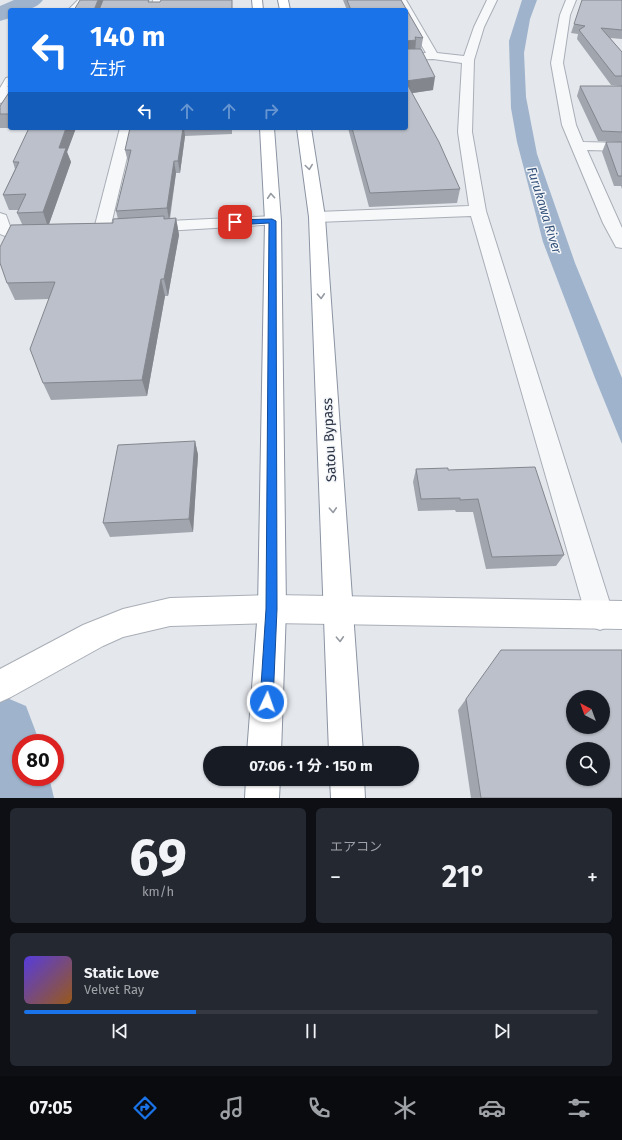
<!DOCTYPE html>
<html lang="ja">
<head>
<meta charset="utf-8">
<style>
	body { margin:0; font-family:"Fira Sans","Noto Sans JP",sans-serif; background:#242831; color:#f1f3f6; height:100vh; display:flex; flex-direction:column; font-size:15px; white-space:nowrap }
	* { box-sizing:border-box; margin:0 }
	p { font-size:13px; color:#9ea1a6 }
	.icon { flex:none; width:22px; height:22px; fill:none; stroke:currentColor; stroke-width:2; stroke-linecap:round; stroke-linejoin:round }
	.map { position:relative; height:798px; overflow:hidden }
	.panel { display:flex; flex-direction:column; gap:10px; padding:10px; background:#0d0f14; flex:1 }
	.panel>* { flex:none }
	.banner { position:absolute; left:8px; top:8px; width:400px; height:122px; border-radius:4px; box-shadow:0 1px 3px #0004; background:#1a73e8; color:#fff; overflow:hidden }
	.needle { width:26px; rotate:319deg }
	.tools { position:absolute; left:566px; top:690px; display:grid; gap:8px }
	.tools a { display:grid; place-items:center; width:44px; height:44px; border-radius:50%; background:#171b24; box-shadow:0 1px 3px #0004; font-size:20px }
	.speed { position:absolute; left:12px; top:734px; display:flex; gap:8px; font-size:20px; font-weight:700; text-align:center }
	.speed>* { display:grid; place-content:center; width:52px; height:52px; border-radius:50%; background:#171b24; box-shadow:0 1px 3px #0004; line-height:1 }
	.speed .limit { border:6px solid #d22; background:#fff; color:#111 }
	.pin { position:absolute; display:grid; place-items:center; width:34px; height:34px; color:#fff; margin:-17px; border-radius:8px; box-shadow:0 2px 6px #0006 }
	.me { position:absolute; width:44px; margin:-22px; rotate:3deg; stroke-linejoin:round; filter:drop-shadow(0 0 3px #0008) }
	.turn { display:flex; align-items:center; gap:14px; height:84px; padding:0 16px; font-size:18px }
	.turn .icon { width:52px; height:52px; stroke-width:2.5 }
	.turn b { display:block; font-size:28px; line-height:34px }
	.lanes { display:flex; align-items:center; height:38px; padding:0 16px; background:#0003; justify-content:center; gap:20px; direction:ltr }
	.lanes .off { opacity:.35 }
	.big { font-size:30px; font-weight:700; line-height:1.1 }
	.panel .widget { flex:1; display:flex; flex-direction:column; justify-content:center; gap:6px; min-width:0; padding:0 14px; border-radius:6px; background:#242831 }
	.panel .dial { align-items:center; gap:0 }
	.dial b { font-size:52px; line-height:1 }
	.song { display:flex; align-items:center; gap:12px }
	.cover { width:48px; height:48px; border-radius:6px; background:linear-gradient(135deg,hsl(250 70% 55%),hsl(30 70% 35%)) }
	.played { height:4px; border-radius:2px; background:linear-gradient(90deg,#1a73e8 30%,#363941 30%) }
	.keys { display:flex; justify-content:space-around; direction:ltr }
	.heat { display:flex; justify-content:space-between; align-items:center; font-size:22px; direction:ltr }
	.panel .tiles { flex:1; display:grid; gap:10px; grid-template-columns:1fr 1fr }
	.widget:last-child { grid-column:span 2 }
	.trip { position:absolute; left:203px; top:746px; width:216px; height:40px; border-radius:20px; background:#171b24; box-shadow:0 1px 3px #0004; font-weight:700; line-height:40px; text-align:center }
	.tabs { display:flex; height:64px; justify-content:space-around; align-items:center; background:#090b0e; color:#9ea1a6 }
	.tabs .icon { width:28px; height:28px }
	.tabs .active { color:#1a73e8 }
	.tabs b { font-size:18px; color:#f1f3f6 }
	.map>svg:first-child { display:block }
	.water { fill:#9fb4cc }
	.lines { fill:none; stroke-linecap:round; stroke-linejoin:round }
	.river { fill:#9fb4cc; fill-rule:evenodd }
	.street-casing { stroke:#a9aeb7; stroke-width:2 }
	.secondary-casing { stroke:#a9aeb7; stroke-width:2 }
	.highway-casing { stroke:#8b94a3; stroke-width:2 }
	.street { fill:#f7f8fa; fill-rule:evenodd }
	.secondary { fill:#fff; fill-rule:evenodd }
	.highway { fill:#fff; fill-rule:evenodd }
	.wall { fill:#a1a5ae }
	.shaded-wall { fill:#83868d }
	.building { fill:#bbc0ca; stroke:#83868d; fill-rule:evenodd }
	.oneway { stroke:#959aa2 }
	.route { fill:#1a73e8; stroke:#114b97 }
	.labels { text-anchor:middle; stroke-width:3; stroke-linejoin:round; paint-order:stroke }
	.far-water-label { font-size:13px; font-style:italic; fill:#34527a; stroke:#f4f6f9 }
	.street-label { font-size:14px; fill:#2b3445; stroke:#f4f6f9 }
</style>
</head>
<body>
<div class="map">
<svg width="622" height="798" viewBox="0 0 622 798">
	<rect width="100%" height="100%" fill="#e4e7ec"/>
	<path class="water" d="M522,0H537L530,19L524,53L526,97L537,154L575,263L622,378V444L595,378L543,242L517,142L511,108L509,41Z"/>
	<g class="lines">
		<g class="river">
			<path d="M14,0H43C35,11 22,10 10,10V18L0,21V6Z"/>
			<path d="M0,695L26,706L40,743H21V777H49L54,798H0Z"/>
		</g>
		<defs>
			<g id="street">
				<path d="M78,0H88L78,10H68Z"/>
				<path d="M153,0H163L161,10H151Z"/>
				<path d="M396,0H406L437,53L464,56L474,27L487,0H497L484,27L474,60L472,132L486,211L614,616L610,626L600,630L590,626L586,616L471,216L317,222L311,220L309,217L311,214L317,212L469,206L458,132L462,63L433,59L406,60V54L426,53L406,18V10H402Z"/>
				<path d="M566,0H576L570,15L563,63L576,125L583,142L622,143V151L587,150L622,228V248L616,247L603,223L562,125L551,63L560,15Z"/>
				<path d="M10,77V92L4,102L0,103V88L6,78Z"/>
				<path d="M120,128H134L110,229L108,233L102,234L96,233L94,229Z"/>
				<path d="M0,213L6,215L10,226C22,231 30,226 42,229L44,233L42,237C26,241 15,241 0,234Z"/>
				<path d="M273,216L279,218L281,221L279,224L148,232L142,231L140,227L142,223L148,222Z"/>
			</g>
			<path id="secondary" d="M272,595L622,601V629L272,623L170,626L123,637L103,646L11,697L0,702V669L83,625L123,609L170,598Z"/>
			<g id="highway">
				<path d="M252,0H262L263,10H253Z"/>
				<path d="M278,0H288L290,10H280Z"/>
				<path d="M260,128H274L281,221L286,609L281,753H247L258,609L265,221Z"/>
				<path d="M297,128H311L325,217L363,753H329L309,217Z"/>
				<path d="M246,779H280L279,798H245Z"/>
				<path d="M330,779H364L365,798H331Z"/>
			</g>
		</defs>
		<use href="#street" class="street-casing"/>
		<use href="#secondary" class="secondary-casing"/>
		<use href="#highway" class="highway-casing"/>
		<use href="#street" class="street"/>
		<use href="#secondary" class="secondary"/>
		<use href="#highway" class="highway"/>
	</g>
	<g class="wall">
		<path d="M343,0H401L423,38L421,50L433,90L412,93L460,189L457,203L369,207L348,128H406V10H347Z"/>
		<path d="M622,0V39L610,38L622,52V86L611,85L577,39L578,34L571,33L574,24Z"/>
		<path d="M10,82V128H0V106L9,92L8,87Z"/>
		<path d="M580,86H622V189L621,186H614L602,152L606,142H619L598,141L577,96Z"/>
		<path d="M29,128H76L67,152L71,162L49,224L113,223L118,219L116,211L128,162L125,150L130,128H232V134L185,136L180,173H176L170,219L176,218L179,235L168,296H165L147,396L51,400L43,383L49,299L15,300L7,283L22,224L17,213L19,210H9L3,195L15,169L13,162Z"/>
		<path d="M195,441L198,455L193,532L110,537L103,523Z"/>
		<path d="M416,469L448,470L564,555L556,566L486,569L473,512H456L455,510L418,511L413,482Z"/>
		<path d="M466,699L622,798H471L458,710Z"/>
	</g>
	<g class="shaded-wall">
		<path d="M98,0H104L102,10H94Z"/>
		<path d="M416,40L415,52L406,53V41Z"/>
		<path d="M435,77L433,90L406,94V81Z"/>
		<path d="M66,128H76L67,152L71,162L48,227L43,212L59,148Z"/>
		<path d="M183,128H184L185,136L180,173L178,161Z"/>
		<path d="M174,161L176,173L169,220L167,208Z"/>
		<path d="M176,218L179,235L168,296L164,279Z"/>
		<path d="M161,279L165,296L147,396L142,380Z"/>
		<path d="M195,441L198,455L193,532L189,519Z"/>
	</g>
	<g class="building">
		<path d="M80,0H98L94,10H74Z"/>
		<path d="M103,0H149L148,2H160L161,0H232V10H99Z"/>
		<path d="M347,0H401L423,38L415,37L416,40L406,41V49H421L435,77L406,81V10H351Z"/>
		<path d="M582,0H622V30L601,28L622,52V76H615L579,30L585,26L574,24Z"/>
		<path d="M10,82V87H8Z"/>
		<path d="M406,82L439,142L460,189L370,193L352,128H406Z"/>
		<path d="M580,86H622V132L602,131Z"/>
		<path d="M10,91V114H0V106Z"/>
		<path d="M29,128H66L59,148H66L43,212L17,213L26,194L3,195L19,162H13Z"/>
		<path d="M130,128H183L178,161H174L167,208L116,211L131,150H125Z"/>
		<path d="M606,142H622V176H618Z"/>
		<path d="M164,216V219L176,218L164,279H161L142,380L43,383L30,349L55,282L7,283L0,263V247L11,225L113,223V219Z"/>
		<path d="M195,441L189,519L103,523L118,445Z"/>
		<path d="M535,467L564,555L492,557L478,499L460,500V498L421,499L416,469L448,468V470Z"/>
		<path d="M501,650H622V798H481L466,699ZM573,697H603V727H573ZM573,749H603V779H573Z"/>
	</g>
	<defs><path id="oneway-chevron" d="M-2-3.5L2.5 0L-2 3.5" fill="none" stroke-width="1.6" stroke-linecap="round" stroke-linejoin="round"/></defs>
	<g class="oneway">
		<use href="#oneway-chevron" transform="translate(309 167) rotate(82)"/>
		<use href="#oneway-chevron" transform="translate(271 196) rotate(-94)"/>
		<use href="#oneway-chevron" transform="translate(321 296) rotate(87)"/>
		<use href="#oneway-chevron" transform="translate(333 510) rotate(87)"/>
		<use href="#oneway-chevron" transform="translate(340 639) rotate(87)"/>
	</g>
	<path class="route" d="M272,219L276,221L277,609L273,702L271,707L267,708L262,707L260,702L266,609L269,223L235,225L232,222L235,220Z"/>
	<g class="labels">
		<g class="far-water-label">
			<text transform="translate(545 210) rotate(73)" y="5">Furukawa River</text>
		</g>
		<g class="street-label">
			<text transform="translate(329 440) rotate(-93)" y="5">Satou Bypass</text>
		</g>
	</g>
</svg>
<div class="tools">
<a><svg class="needle" viewBox="-14 -14 28 28"><path d="M0-13l5 13h-10z" fill="#e53935"/><path d="M0 13l5-13h-10z" fill="#9ea1a6"/></svg></a>
<a><svg class="icon" aria-label="search" viewBox="0 0 24 24"><circle cx="10" cy="10" r="6"/><path d="M15 15l6 6"/></svg></a>
</div>
<div class="speed"><div class="limit">80</div></div>
<div class="pin" style="left:235px;top:222px;background:#d93025"><svg class="icon" aria-label="arrive" viewBox="0 0 24 24"><path d="M6 21V4h12l-3 4 3 4H6"/></svg></div>
<svg class="me" style="left:267px;top:702px" viewBox="-20 -20 40 40"><circle r="17" fill="#1a73e8" stroke="#fff" stroke-width="3"/><path d="M0-11L8 9 0 5-8 9z" fill="#fff"/></svg>
<div class="trip">07:06 · 1 分 · 150 m</div>
<div class="banner">
<div class="turn"><svg class="icon" aria-label="left" viewBox="0 0 24 24"><path d="M17 20v-9H6M10 6l-5 5 5 5"/></svg><div><b>140 m</b>左折</div></div>
<div class="lanes"><svg class="icon" aria-label="left" viewBox="0 0 24 24"><path d="M17 20v-9H6M10 6l-5 5 5 5"/></svg><svg class="icon off" aria-label="ahead" viewBox="0 0 24 24"><path d="M12 20V5M6 11l6-6 6 6"/></svg><svg class="icon off" aria-label="ahead" viewBox="0 0 24 24"><path d="M12 20V5M6 11l6-6 6 6"/></svg><svg class="icon off" aria-label="right" viewBox="0 0 24 24"><path d="M7 20v-9h11M14 6l5 5-5 5"/></svg></div>
</div>
</div>
<section class="panel">
<div class="tiles">
<div class="widget dial"><b>69</b><p>km/h</p></div>
<div class="widget"><p>エアコン</p>
<div class="heat"><a>−</a><b class="big">21°</b><a>+</a></div>
</div>
<div class="widget">
<div class="song"><i class="cover"></i><div><b>Static Love</b><p>Velvet Ray</p></div></div>
<div class="played"></div>
<div class="keys"><svg class="icon" aria-label="previous" viewBox="0 0 24 24"><path d="M18 5L8 12l10 7zM5 5v14"/></svg><svg class="icon" aria-label="pause" viewBox="0 0 24 24"><path d="M8 5v14M16 5v14"/></svg><svg class="icon" aria-label="next" viewBox="0 0 24 24"><path d="M6 5l10 7-10 7zM19 5v14"/></svg></div>
</div>
</div>
</section>
<nav class="tabs">
<b>07:05</b>
<svg class="icon active" aria-label="directions" viewBox="0 0 24 24"><path d="M12 3l9 9-9 9-9-9zM9 14v-3h6M13 9l2 2-2 2"/></svg>
<svg class="icon" aria-label="music" viewBox="0 0 24 24"><path d="M9 18V5l10-2v13"/><circle cx="6" cy="18" r="3"/><circle cx="16" cy="16" r="3"/></svg>
<svg class="icon" aria-label="phone" viewBox="0 0 24 24"><path d="M5 4h4l2 5-3 2q2 4 5 5l2-3 5 2v4C11 20 4 13 5 4z"/></svg>
<svg class="icon" aria-label="climate" viewBox="0 0 24 24"><path d="M12 3v18M4 7l16 10M4 17L20 7"/></svg>
<svg class="icon" aria-label="car" viewBox="0 0 24 24"><path d="M5 17H2v-5l4-1 3-4h7l3 4 3 1v5h-3M9 17h6M6 11h13"/><circle cx="7" cy="17" r="2"/><circle cx="17" cy="17" r="2"/></svg>
<svg class="icon" aria-label="filters" viewBox="0 0 24 24"><path d="M4 7h16M4 17h16"/><circle cx="9" cy="7" r="2"/><circle cx="15" cy="17" r="2"/></svg>
</nav>
</body>
</html>
